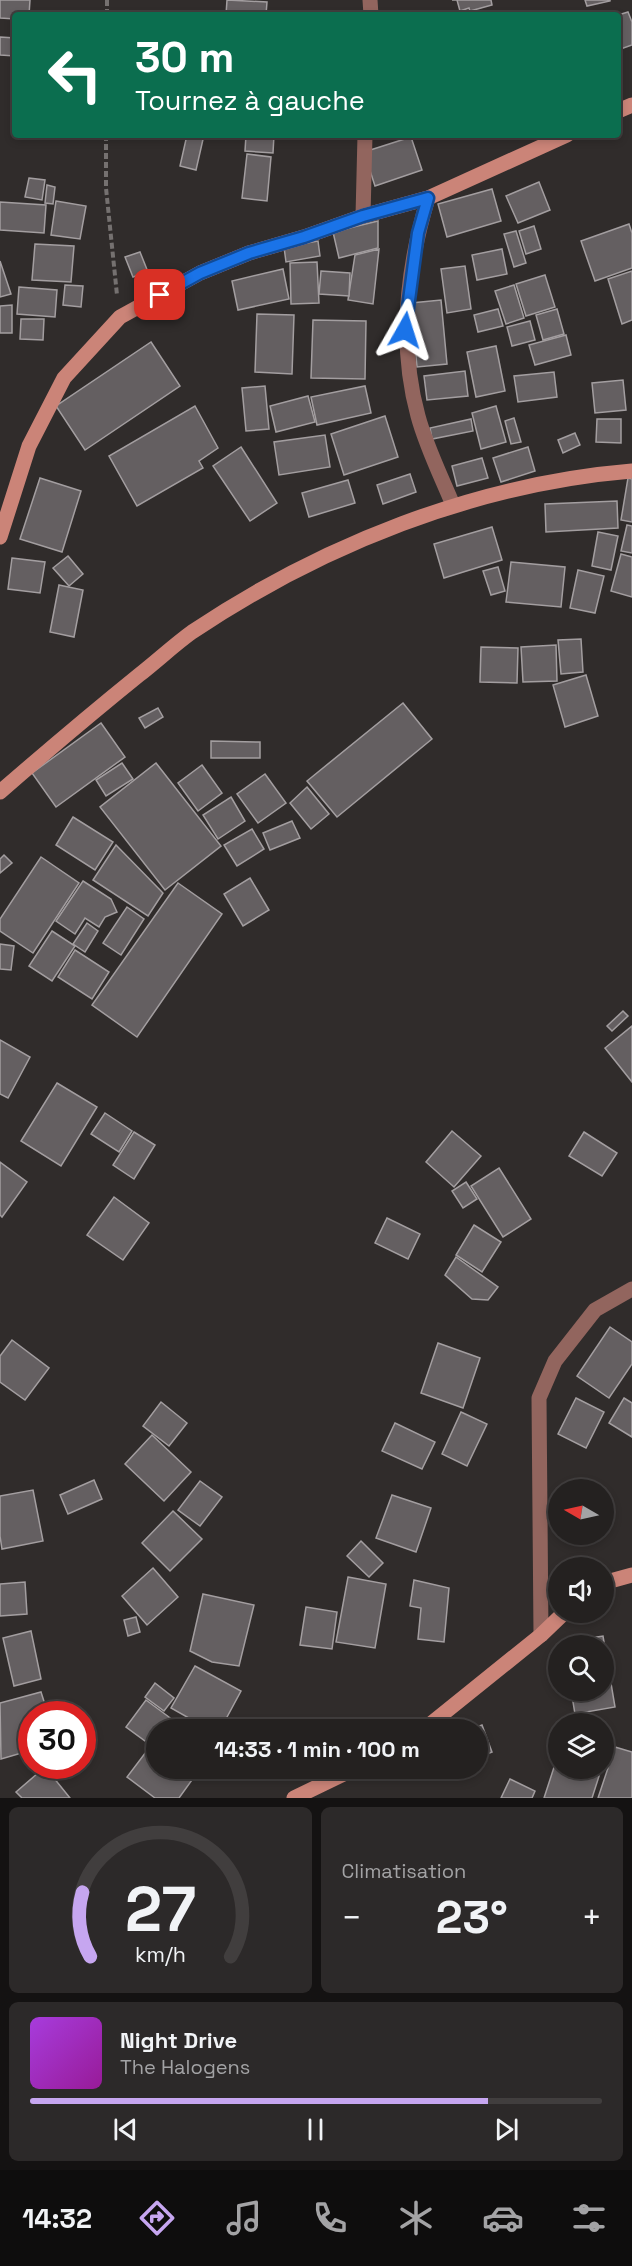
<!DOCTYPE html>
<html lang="fr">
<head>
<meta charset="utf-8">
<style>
	body { margin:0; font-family:"Space Grotesk",sans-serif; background:#2c2929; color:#f1f3f6; height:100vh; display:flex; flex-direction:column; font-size:22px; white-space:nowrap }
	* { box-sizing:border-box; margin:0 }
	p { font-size:20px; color:#a3a3a5 }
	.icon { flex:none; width:33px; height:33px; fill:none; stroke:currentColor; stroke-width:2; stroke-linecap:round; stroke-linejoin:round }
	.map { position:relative; height:1798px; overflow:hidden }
	.panel { display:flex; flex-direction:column; gap:9px; padding:9px; background:#141212; flex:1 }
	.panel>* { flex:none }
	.banner { position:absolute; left:12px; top:12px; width:609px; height:126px; border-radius:6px; box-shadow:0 3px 9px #0003,0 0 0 2px #413e3e; background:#0b6e4f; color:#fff; overflow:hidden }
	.needle { width:39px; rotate:279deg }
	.tools { position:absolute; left:548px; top:1479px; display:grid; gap:12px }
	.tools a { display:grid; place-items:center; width:66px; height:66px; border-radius:50%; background:#242120; box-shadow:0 3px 9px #0003,0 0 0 2px #413e3e; font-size:30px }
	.speed { position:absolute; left:18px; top:1701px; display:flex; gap:12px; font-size:30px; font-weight:700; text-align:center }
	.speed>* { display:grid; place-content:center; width:78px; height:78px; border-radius:50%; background:#242120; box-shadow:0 3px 9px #0003,0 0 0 2px #413e3e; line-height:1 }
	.speed .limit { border:9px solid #d22; background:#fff; color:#111 }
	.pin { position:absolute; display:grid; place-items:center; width:51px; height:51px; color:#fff; margin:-26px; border-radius:12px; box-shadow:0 3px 9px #0006 }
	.me { position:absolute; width:66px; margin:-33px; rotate:6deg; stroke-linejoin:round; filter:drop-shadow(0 0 4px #0008) }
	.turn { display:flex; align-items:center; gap:21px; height:126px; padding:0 24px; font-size:27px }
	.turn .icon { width:78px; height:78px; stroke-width:2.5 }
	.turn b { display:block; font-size:42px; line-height:51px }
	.big { font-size:45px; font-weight:700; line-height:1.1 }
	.panel .card { flex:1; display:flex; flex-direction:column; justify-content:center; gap:9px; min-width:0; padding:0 21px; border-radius:9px; background:#2c2929 }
	.panel .dial { align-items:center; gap:0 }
	.dial svg { height:156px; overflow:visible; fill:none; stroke:#413e3e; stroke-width:7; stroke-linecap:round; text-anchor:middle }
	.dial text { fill:#f1f3f6; stroke:none }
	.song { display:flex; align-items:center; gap:18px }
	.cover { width:72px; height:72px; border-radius:9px; background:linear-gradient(135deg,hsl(280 70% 55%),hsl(300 70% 35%)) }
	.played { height:6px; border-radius:3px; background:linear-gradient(90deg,#c6a6f0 80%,#413e3e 80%) }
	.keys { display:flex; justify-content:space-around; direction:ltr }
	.heat { display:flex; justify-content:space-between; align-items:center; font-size:33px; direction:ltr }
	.panel .tiles { flex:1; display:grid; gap:9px; grid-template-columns:1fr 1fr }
	.card:last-child { grid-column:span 2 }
	.trip { position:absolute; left:146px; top:1719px; width:342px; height:60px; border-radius:30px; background:#242120; box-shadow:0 3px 9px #0003,0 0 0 2px #413e3e; font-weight:700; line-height:60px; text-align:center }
	.tabs { display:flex; height:96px; justify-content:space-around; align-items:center; background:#0e0d0d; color:#a3a3a5 }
	.tabs .icon { width:42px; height:42px }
	.tabs .current { color:#c6a6f0 }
	.tabs b { font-size:27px; color:#f1f3f6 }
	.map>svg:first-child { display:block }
	.building { fill:#645f61; stroke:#a39ea0; stroke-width:1.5 }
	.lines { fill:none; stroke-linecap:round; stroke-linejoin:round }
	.path { stroke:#757170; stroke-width:4; stroke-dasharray:6 3; stroke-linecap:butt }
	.street { stroke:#92655e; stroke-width:15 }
	.secondary { stroke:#cb8478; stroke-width:15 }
	.route-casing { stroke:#114b97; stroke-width:15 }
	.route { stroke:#1a73e8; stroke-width:10 }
</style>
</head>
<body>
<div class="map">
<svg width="632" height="1798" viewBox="0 0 632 1798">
	<rect width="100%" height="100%" fill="#302c2b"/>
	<g class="building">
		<path d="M0,0H30L29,15H15V19L0,18Z"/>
		<path d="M227,0L267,2L266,15H226Z"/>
		<path d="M452,0H491L492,5L470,11L469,8L460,11L457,0Z"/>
		<path d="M585,0H610V1L587,6Z"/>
		<path d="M628,12L632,22V45L618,50V15Z"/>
		<path d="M0,37L15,38V56L0,55Z"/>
		<path d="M187,135H204L196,170L180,166Z"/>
		<path d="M246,135H274L273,153L245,151Z"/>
		<path d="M411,137L422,170L375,186L364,152Z"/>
		<path d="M247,154L271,157L267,201L242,198Z"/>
		<path d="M29,178L45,180L42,200L25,197Z"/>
		<path d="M539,182L550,210L518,223L506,196Z"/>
		<path d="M47,185L55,187L53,204L45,203Z"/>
		<path d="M492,189L501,221L447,237L438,204Z"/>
		<path d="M56,201L86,206L80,239L51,235Z"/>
		<path d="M0,202L46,205L44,233L0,230Z"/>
		<path d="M378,221V248L339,258L333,232Z"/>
		<path d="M629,224L632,233V268L595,281L581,241Z"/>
		<path d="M534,226L541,249L526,254L519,231Z"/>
		<path d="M516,231L526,263L514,267L504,234Z"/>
		<path d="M318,241L320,256L286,262L284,247Z"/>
		<path d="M35,244L74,246L71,282L32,280Z"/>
		<path d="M379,249L373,304L348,300L355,255Z"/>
		<path d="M502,249L507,274L477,280L472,255Z"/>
		<path d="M140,252L148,272L133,277L125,257Z"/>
		<path d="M0,261L11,294L0,297Z"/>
		<path d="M317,262L319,303L291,304L290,263Z"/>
		<path d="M465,266L471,309L447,313L441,269Z"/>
		<path d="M283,269L289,299L238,310L232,281Z"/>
		<path d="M321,271L350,273L349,296L319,294Z"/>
		<path d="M632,271V320L622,324L608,279Z"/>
		<path d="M545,275L555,307L526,316L516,284Z"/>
		<path d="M65,285L83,286L81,307L63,305Z"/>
		<path d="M514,285L524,318L506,324L495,291Z"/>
		<path d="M19,287L57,290L55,317L17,314Z"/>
		<path d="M441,300L447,364L417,367L411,303Z"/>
		<path d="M12,305V333H0V306Z"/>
		<path d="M498,309L503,326L478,332L474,315Z"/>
		<path d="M557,309L564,334L543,340L536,315Z"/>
		<path d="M257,314L294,315L292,374L255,372Z"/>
		<path d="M21,319H44L43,340L20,339Z"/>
		<path d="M313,320L366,321L365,379L311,378Z"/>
		<path d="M530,321L535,340L512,346L507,327Z"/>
		<path d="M566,335L571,355L535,365L529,345Z"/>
		<path d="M151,342L180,386L85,450L56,406Z"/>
		<path d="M496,346L505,391L476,397L467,352Z"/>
		<path d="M465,371L468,396L427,400L424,376Z"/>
		<path d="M554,372L557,397L518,402L514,376Z"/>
		<path d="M623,380L626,410L595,413L592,383Z"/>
		<path d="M265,386L269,429L246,431L242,388Z"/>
		<path d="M365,386L371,413L317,425L311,397Z"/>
		<path d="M308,396L315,422L276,432L270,406Z"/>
		<path d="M195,406L218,448L199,461L203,468L137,506L109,456Z"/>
		<path d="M496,406L506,442L481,449L472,413Z"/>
		<path d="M385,416L398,457L344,475L331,434Z"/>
		<path d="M514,418L521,442L511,444L505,421Z"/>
		<path d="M471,419L473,431L432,439L430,428Z"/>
		<path d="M597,419H621V443L596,442Z"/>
		<path d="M575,433L580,445L563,453L558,440Z"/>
		<path d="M325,435L330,467L279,475L274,442Z"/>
		<path d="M241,447L277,503L250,521L213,466Z"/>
		<path d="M528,447L535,471L501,482L493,458Z"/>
		<path d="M482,458L488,478L457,486L452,466Z"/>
		<path d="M410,474L416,492L383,504L377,485Z"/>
		<path d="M40,478L81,491L62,552L20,539Z"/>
		<path d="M628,478L632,479V522L621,520Z"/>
		<path d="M348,480L355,503L309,517L302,493Z"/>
		<path d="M617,501L618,528L546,532L545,504Z"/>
		<path d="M627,525L632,526V553L621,551Z"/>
		<path d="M492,527L502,560L444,578L434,544Z"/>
		<path d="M598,532L618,536L611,570L592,566Z"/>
		<path d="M621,554L632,557V597L611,591Z"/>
		<path d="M68,556L83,574L69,586L53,568Z"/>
		<path d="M12,558L45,562L40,593L8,589Z"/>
		<path d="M511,562L565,567L561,607L506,602Z"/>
		<path d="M498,567L505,591L491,595L483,571Z"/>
		<path d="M578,570L604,576L595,613L570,608Z"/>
		<path d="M59,585L83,590L74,637L50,632Z"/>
		<path d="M581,639L583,672L561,674L558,640Z"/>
		<path d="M556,645L557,681L523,682L521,647Z"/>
		<path d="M481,647L518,648L517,683L480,682Z"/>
		<path d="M586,675L598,716L565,727L553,685Z"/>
		<path d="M403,703L432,739L337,817L307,781Z"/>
		<path d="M158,708L163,717L145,728L139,718Z"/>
		<path d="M101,723L125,757L56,807L32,773Z"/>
		<path d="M211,741L260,742V758H211Z"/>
		<path d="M122,763L133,779L106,796L96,780Z"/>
		<path d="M156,763L221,846L165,890L100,807Z"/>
		<path d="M202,765L222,793L198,811L178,783Z"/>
		<path d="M265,774L286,803L258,823L237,794Z"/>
		<path d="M307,787L329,814L311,829L290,803Z"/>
		<path d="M231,797L245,821L218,839L203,815Z"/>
		<path d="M73,817L113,842L95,870L56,845Z"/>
		<path d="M292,821L300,838L270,850L263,833Z"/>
		<path d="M252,829L264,849L237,866L224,845Z"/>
		<path d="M116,845L163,893L148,916L93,880Z"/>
		<path d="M4,855L12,863L0,873V859Z"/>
		<path d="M41,857L79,883L33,953L0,931V919Z"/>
		<path d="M250,878L269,910L243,926L224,894Z"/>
		<path d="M83,881L111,899L117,912L105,917L99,927L85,918L75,934L56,921Z"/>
		<path d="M178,883L222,914L137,1037L92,1005Z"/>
		<path d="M127,907L144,919L121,955L103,943Z"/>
		<path d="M87,923L98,931L85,952L73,944Z"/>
		<path d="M52,931L75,946L52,981L29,966Z"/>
		<path d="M0,944L14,946L11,970L0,969Z"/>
		<path d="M75,950L109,972L92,999L58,977Z"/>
		<path d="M623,1011L628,1016L612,1031L607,1026Z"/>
		<path d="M632,1026V1082L605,1048Z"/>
		<path d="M0,1040L30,1057L8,1098L0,1094Z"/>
		<path d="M57,1083L97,1107L61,1166L21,1141Z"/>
		<path d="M105,1113L132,1131L119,1152L91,1134Z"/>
		<path d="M452,1131L481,1156L454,1187L426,1162Z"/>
		<path d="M134,1132L155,1145L134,1179L113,1165Z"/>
		<path d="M584,1132L617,1153L602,1176L569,1156Z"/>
		<path d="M0,1162L27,1182L2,1217L0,1215Z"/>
		<path d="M499,1168L531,1219L503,1237L471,1186Z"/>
		<path d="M466,1182L477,1199L463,1208L452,1191Z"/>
		<path d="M114,1197L149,1223L123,1260L87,1235Z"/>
		<path d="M387,1218L420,1234L408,1259L375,1243Z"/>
		<path d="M474,1225L501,1242L482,1272L456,1255Z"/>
		<path d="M456,1257L498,1287L488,1300L472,1299L445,1275Z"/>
		<path d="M610,1327L632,1342V1364L609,1398L577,1376Z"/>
		<path d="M12,1340L49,1368L25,1400L0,1382V1356Z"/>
		<path d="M438,1343L480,1358L463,1408L421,1393Z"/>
		<path d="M576,1398L604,1412L586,1448L558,1434Z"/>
		<path d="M624,1398L632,1403V1437L609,1423Z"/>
		<path d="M161,1402L187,1423L169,1446L143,1426Z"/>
		<path d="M461,1412L487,1424L467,1466L442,1454Z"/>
		<path d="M395,1423L435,1442L422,1469L382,1451Z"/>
		<path d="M152,1435L191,1472L164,1501L125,1464Z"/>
		<path d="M94,1480L102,1499L68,1514L60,1495Z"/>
		<path d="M200,1481L222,1497L200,1526L178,1510Z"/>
		<path d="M33,1490L43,1541L2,1549L0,1536V1496Z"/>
		<path d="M392,1495L431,1508L416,1552L376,1538Z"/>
		<path d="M173,1511L202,1539L170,1571L142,1543Z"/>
		<path d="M361,1541L383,1563L369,1577L347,1556Z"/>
		<path d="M153,1568L178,1597L147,1625L122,1596Z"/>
		<path d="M348,1577L386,1584L375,1648L336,1642Z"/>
		<path d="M414,1580L449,1588L444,1642L418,1639L421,1608L410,1606Z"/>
		<path d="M25,1582L27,1614L0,1616V1584Z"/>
		<path d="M203,1594L254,1605L239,1666L212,1662L190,1651Z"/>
		<path d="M306,1607L337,1612L332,1649L300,1645Z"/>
		<path d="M136,1617L140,1632L128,1636L124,1620Z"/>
		<path d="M31,1631L41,1679L14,1686L3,1638Z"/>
		<path d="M603,1636L615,1707L575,1714L571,1690H603V1646H563V1642Z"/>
		<path d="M195,1666L241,1691L220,1730H210L171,1708Z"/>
		<path d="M155,1683L174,1698L164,1711L145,1697Z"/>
		<path d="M41,1692L48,1714H32V1750L1,1759L0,1703Z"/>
		<path d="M146,1700L177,1723L171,1730H156V1749L126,1727Z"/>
		<path d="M188,1722L204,1730H185Z"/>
		<path d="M482,1725L492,1752L477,1758V1730H470Z"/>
		<path d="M615,1747L632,1752V1798H598Z"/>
		<path d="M149,1748L156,1753V1768H176L192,1780L179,1798H155L127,1777Z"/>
		<path d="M558,1755V1768H596L601,1770L592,1798H544Z"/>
		<path d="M45,1767L70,1798H22L16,1792Z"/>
		<path d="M186,1768H215L210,1780Z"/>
		<path d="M510,1779L535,1791L532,1798H501Z"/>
	</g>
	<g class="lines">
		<g class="path">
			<path d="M107,15V0"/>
			<path d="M106,135V188L117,295"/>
		</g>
		<g class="street">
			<path d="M370,0L371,15"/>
			<path d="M428,198C407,268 398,343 418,416C426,446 441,476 453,505"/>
			<path d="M363,216L365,135"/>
			<path d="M541,1635L539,1398L555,1361L595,1310L632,1289"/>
		</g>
		<g class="secondary">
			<path d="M618,111L632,105"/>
			<path d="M0,537L29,446L64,378L120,317L200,273L249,253L304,237L363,216L428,198L567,135"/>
			<path d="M0,792C46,752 92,713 139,675C157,661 174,645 192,632C322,545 475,484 632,471"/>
			<path d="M603,1583L632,1575"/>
			<path d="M423,1730L541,1635L565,1612"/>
			<path d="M294,1798L356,1768"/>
		</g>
	</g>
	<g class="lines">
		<defs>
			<path id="route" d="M160,295L200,273L249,253L304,237L363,216L428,198L418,233L405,330"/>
		</defs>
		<use href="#route" class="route-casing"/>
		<use href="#route" class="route"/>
	</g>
</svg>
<div class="tools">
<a><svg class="needle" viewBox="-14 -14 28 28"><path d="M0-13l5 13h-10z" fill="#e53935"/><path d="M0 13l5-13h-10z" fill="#a3a3a5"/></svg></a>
<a><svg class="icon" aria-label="sound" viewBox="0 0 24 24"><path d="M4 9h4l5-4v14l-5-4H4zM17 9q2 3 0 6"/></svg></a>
<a><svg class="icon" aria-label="search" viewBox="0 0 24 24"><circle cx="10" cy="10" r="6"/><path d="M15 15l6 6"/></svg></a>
<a><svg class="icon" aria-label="layers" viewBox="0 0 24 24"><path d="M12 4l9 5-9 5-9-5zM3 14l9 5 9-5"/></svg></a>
</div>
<div class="speed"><div class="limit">30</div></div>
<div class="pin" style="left:160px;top:295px;background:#d93025"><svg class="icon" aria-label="arrive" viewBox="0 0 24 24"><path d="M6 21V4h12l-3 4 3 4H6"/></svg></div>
<svg class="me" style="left:405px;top:330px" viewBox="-20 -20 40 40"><path d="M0-17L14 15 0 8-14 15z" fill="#1a73e8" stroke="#fff" stroke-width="4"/></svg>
<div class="trip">14:33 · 1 min · 100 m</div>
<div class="banner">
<div class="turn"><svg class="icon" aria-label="left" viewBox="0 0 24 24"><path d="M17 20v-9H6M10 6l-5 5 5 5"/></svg><div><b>30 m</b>Tournez à gauche</div></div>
</div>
</div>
<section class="panel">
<div class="tiles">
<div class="card dial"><svg viewBox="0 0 100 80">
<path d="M14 69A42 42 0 1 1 86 69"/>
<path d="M14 69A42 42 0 0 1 10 36" stroke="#c6a6f0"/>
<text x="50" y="56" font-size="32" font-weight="700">27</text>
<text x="50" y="72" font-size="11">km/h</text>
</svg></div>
<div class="card"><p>Climatisation</p>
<div class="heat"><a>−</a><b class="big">23°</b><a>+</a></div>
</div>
<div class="card">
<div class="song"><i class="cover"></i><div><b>Night Drive</b><p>The Halogens</p></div></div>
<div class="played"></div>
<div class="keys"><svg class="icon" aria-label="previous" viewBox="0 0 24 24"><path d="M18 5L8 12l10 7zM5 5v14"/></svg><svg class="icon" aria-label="pause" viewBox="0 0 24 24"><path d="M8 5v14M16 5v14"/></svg><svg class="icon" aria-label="next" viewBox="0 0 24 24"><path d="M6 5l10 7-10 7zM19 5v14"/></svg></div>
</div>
</div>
</section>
<nav class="tabs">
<b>14:32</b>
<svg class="icon current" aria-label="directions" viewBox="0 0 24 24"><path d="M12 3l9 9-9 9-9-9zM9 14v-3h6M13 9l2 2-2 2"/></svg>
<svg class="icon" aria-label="music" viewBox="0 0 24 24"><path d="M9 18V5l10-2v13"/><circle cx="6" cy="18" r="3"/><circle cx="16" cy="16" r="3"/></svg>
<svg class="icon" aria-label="phone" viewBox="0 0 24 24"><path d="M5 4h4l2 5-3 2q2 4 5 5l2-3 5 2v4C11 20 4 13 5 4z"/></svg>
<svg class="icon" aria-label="climate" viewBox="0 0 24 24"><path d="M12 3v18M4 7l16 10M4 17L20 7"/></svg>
<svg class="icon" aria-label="car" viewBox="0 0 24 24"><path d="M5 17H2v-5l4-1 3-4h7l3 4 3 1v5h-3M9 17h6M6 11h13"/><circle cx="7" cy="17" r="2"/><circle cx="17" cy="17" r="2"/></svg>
<svg class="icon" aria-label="filters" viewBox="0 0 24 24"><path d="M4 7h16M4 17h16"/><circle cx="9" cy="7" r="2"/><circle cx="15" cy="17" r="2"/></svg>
</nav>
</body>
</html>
